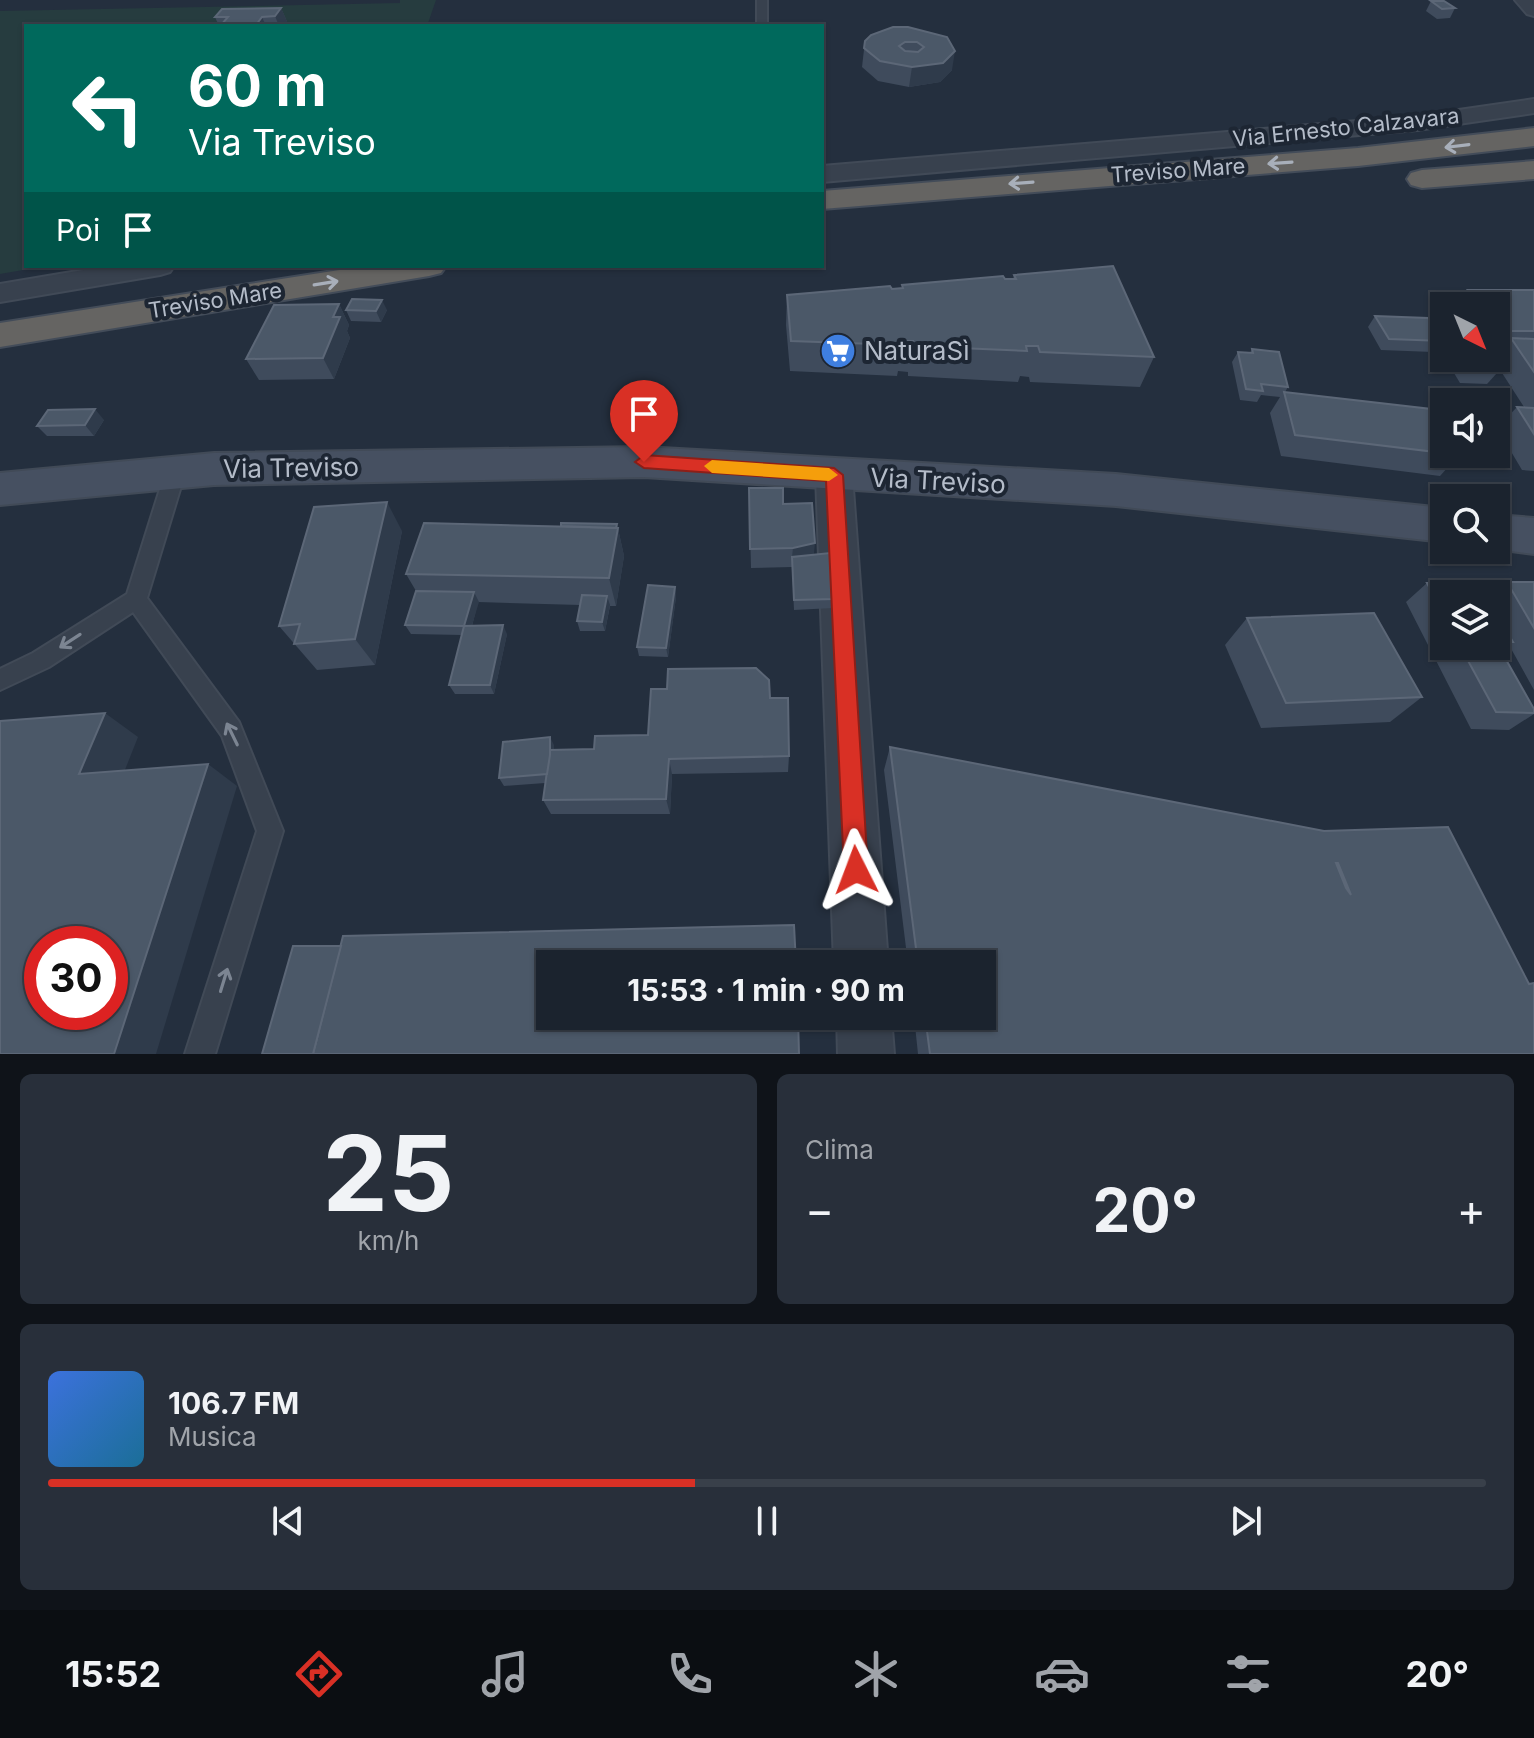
<!DOCTYPE html>
<html lang="it">
<head>
<meta charset="utf-8">
<style>
	body { margin:0; font-family:Inter,sans-serif; background:#282f3a; color:#f1f3f6; height:100vh; display:flex; flex-direction:column; font-size:30px; white-space:nowrap }
	* { box-sizing:border-box; margin:0 }
	p { font-size:26px; color:#a0a4aa }
	.icon { flex:none; width:44px; height:44px; fill:none; stroke:currentColor; stroke-width:2; stroke-linecap:round; stroke-linejoin:round }
	.map { position:relative; height:1054px; overflow:hidden }
	.drawer { display:flex; flex-direction:column; gap:20px; padding:20px; background:#0f1319; flex:1 }
	.drawer>* { flex:none }
	.banner { position:absolute; left:24px; top:24px; width:800px; height:244px; border-radius:0px; box-shadow:0 2px 6px #0004,0 0 0 2px #39404a; background:#00695c; color:#fff; overflow:hidden }
	.needle { width:52px; rotate:137deg }
	.controls { position:absolute; left:1430px; top:292px; display:grid; gap:16px }
	.controls a { display:grid; place-items:center; width:80px; height:80px; border-radius:0px; background:#1b232e; box-shadow:0 2px 6px #0004,0 0 0 2px #39404a; font-size:40px }
	.speed { position:absolute; left:24px; top:926px; display:flex; gap:16px; font-size:40px; font-weight:700; text-align:center }
	.speed>* { display:grid; place-content:center; width:104px; height:104px; border-radius:50%; background:#1b232e; box-shadow:0 2px 6px #0004,0 0 0 2px #39404a; line-height:1 }
	.speed .limit { border:12px solid #d22; background:#fff; color:#111 }
	.pin { position:absolute; display:grid; place-items:center; width:68px; height:68px; color:#fff; margin:-82px -34px; border-radius:50% 50% 50% 0; rotate:-45deg; box-shadow:0 0 8px #0007 }
	.pin .icon { rotate:45deg }
	.me { position:absolute; width:88px; margin:-44px; rotate:357deg; stroke-linejoin:round; filter:drop-shadow(0 0 6px #0008) }
	.turn { display:flex; align-items:center; gap:28px; height:168px; padding:0 32px; font-size:36px }
	.turn .icon { width:104px; height:104px; stroke-width:2.5 }
	.turn b { display:block; font-size:56px; line-height:68px }
	.then { display:flex; align-items:center; height:76px; padding:0 32px; background:#0003; gap:16px; font-size:30px }
	.big { font-size:60px; font-weight:700; line-height:1.1 }
	.drawer .widget { flex:1; display:flex; flex-direction:column; justify-content:center; gap:12px; min-width:0; padding:0 28px; border-radius:12px; background:#282f3a }
	.drawer .dial { align-items:center; gap:0 }
	.dial b { font-size:104px; line-height:1 }
	.song { display:flex; align-items:center; gap:24px }
	.cover { width:96px; height:96px; border-radius:12px; background:linear-gradient(135deg,hsl(220 70% 55%),hsl(200 70% 35%)) }
	.played { height:8px; border-radius:4px; background:linear-gradient(90deg,#d93025 45%,#39404a 45%) }
	.keys { display:flex; justify-content:space-around; direction:ltr }
	.heat { display:flex; justify-content:space-between; align-items:center; font-size:44px; direction:ltr }
	.drawer .tiles { flex:1; display:grid; gap:20px; grid-template-columns:1fr 1fr }
	.widget:last-child { grid-column:span 2 }
	.trip { position:absolute; left:536px; top:950px; width:460px; height:80px; border-radius:0px; background:#1b232e; box-shadow:0 2px 6px #0004,0 0 0 2px #39404a; font-weight:700; line-height:80px; text-align:center }
	.tab-bar { display:flex; height:128px; justify-content:space-around; align-items:center; background:#0b0e12; color:#a0a4aa }
	.tab-bar .icon { width:56px; height:56px }
	.tab-bar .active { color:#d93025 }
	.tab-bar b { font-size:36px; color:#f1f3f6 }
	.map>svg:first-child { display:block }
	.green { fill:#263c3f }
	.lines { fill:none; stroke-linecap:round; stroke-linejoin:round }
	.service-casing { stroke:#414a57; stroke-width:4 }
	.minor-casing { stroke:#414a57; stroke-width:4 }
	.secondary-casing { stroke:#414a57; stroke-width:4 }
	.trunk-casing { stroke:#434c59; stroke-width:4 }
	.service { fill:#38414e; fill-rule:evenodd }
	.minor { fill:#38414e; fill-rule:evenodd }
	.secondary { fill:#465061; fill-rule:evenodd }
	.trunk { fill:#656462; fill-rule:evenodd }
	.wall { fill:#3f4b5c }
	.shaded-wall { fill:#2f3b4b }
	.building { fill:#4b5868; stroke:#5c6777; stroke-width:2; fill-rule:evenodd }
	.oneway { stroke:#a8afba }
	.oneway2 { stroke:#7c8592 }
	.route { fill:#d93025; stroke:#8d1f18; stroke-width:2 }
	.slow { fill:#f59e0b }
	.labels { text-anchor:middle; stroke-width:8; stroke-linejoin:round; paint-order:stroke }
	.far-street-label { font-size:22px; fill:#b4bcc9; stroke:#1d2633 }
	.poi-label { font-size:26px; fill:#b4bcc9; stroke:#1d2633; text-anchor:start }
	.street-label { font-size:26px; fill:#b4bcc9; stroke:#1d2633 }
</style>
</head>
<body>
<div class="map">
<svg width="1534" height="1054" viewBox="0 0 1534 1054">
	<rect width="100%" height="100%" fill="#242f3e"/>
	<path class="green" d="M400,0H436L427,26H26V266H46L0,274V11L400,3Z"/>
	<g class="lines">
		<defs>
			<g id="service">
				<rect x="757" y="0" width="10" height="26"/>
				<path d="M175,466L185,473L147,598L239,722L283,831L215,1054H185L257,831L222,736L133,612L49,667L0,690V669L33,653L127,594L165,473Z"/>
			</g>
			<g id="minor">
				<path d="M1515,0H1534V16L1527,14Z"/>
				<path d="M1534,99V113L1417,130L822,182V166L1417,116Z"/>
				<path d="M107,266H174L170,272L160,275L0,302V284Z"/>
				<path d="M834,461L847,465L852,475L888,964H834L816,475L821,465Z"/>
				<path d="M837,1016H891L894,1054H838Z"/>
			</g>
			<g id="secondary">
				<path d="M644,447L1116,474L1444,508V542L1116,506L644,477L214,485L0,505V473L214,453Z"/>
				<path d="M1496,515L1534,518V554L1496,549Z"/>
			</g>
			<g id="trunk">
				<path d="M1534,128V146L1358,166L822,209V191L1358,148Z"/>
				<path d="M1534,161V179L1422,188L1411,185L1407,179L1411,173L1422,170Z"/>
				<path d="M365,266H446L441,273L429,276L0,347V323Z"/>
			</g>
		</defs>
		<use href="#service" class="service-casing"/>
		<use href="#minor" class="minor-casing"/>
		<use href="#secondary" class="secondary-casing"/>
		<use href="#trunk" class="trunk-casing"/>
		<use href="#service" class="service"/>
		<use href="#minor" class="minor"/>
		<use href="#secondary" class="secondary"/>
		<use href="#trunk" class="trunk"/>
	</g>
	<g class="wall">
		<path d="M1431,1L1455,8L1450,18L1437,19L1426,11Z"/>
		<path d="M281,8L289,26H219L215,17Z"/>
		<path d="M908,27L952,70L940,82L909,87L878,81L862,67L865,41Z"/>
		<path d="M1014,275L1154,357L1140,387L1030,382L1029,377L1020,376L1018,382L908,376V372L898,371L897,376L790,371L786,325L787,295L902,288V285L1013,279Z"/>
		<path d="M1468,290H1534V471L1522,470L1497,428L1517,407H1524L1493,359L1496,358V355L1498,352H1496V306H1456Z"/>
		<path d="M339,304L349,325L347,331L350,338L334,379L259,380L246,359Z"/>
		<path d="M346,310H387L381,322L351,321Z"/>
		<path d="M1375,316L1442,341L1444,338V357L1438,346L1433,352L1381,350L1368,327Z"/>
		<path d="M1252,349L1288,387L1285,392L1444,419V454H1459V455L1440,476L1281,456L1270,413L1280,397L1261,395L1257,402L1240,400L1232,362L1238,352L1250,353Z"/>
		<path d="M1445,358H1486L1497,373L1487,384L1460,383Z"/>
		<path d="M104,420L94,436H47L37,426Z"/>
		<path d="M749,488L783,504L814,555L834,599L833,608L794,610L792,567L751,568Z"/>
		<path d="M617,524L624,556L616,606H610L605,631H580L577,621L580,605L478,602L472,626L507,634L494,694H455L449,685L462,635L411,634L405,625L416,591L406,574L561,526Z"/>
		<path d="M402,531L375,665L317,670L279,626Z"/>
		<path d="M1507,582H1534V690L1509,645L1501,650L1534,709V714L1509,730L1471,729L1406,602L1427,583L1444,594V646H1496V594H1492Z"/>
		<path d="M675,587L676,597L668,657L639,656L637,647Z"/>
		<path d="M1247,618L1422,697L1390,722L1261,728L1225,645Z"/>
		<path d="M770,698L789,756L788,772L672,774L670,814H551L543,800L545,783L504,786L499,778L554,745V750L594,749L648,735Z"/>
		<path d="M890,747L1324,831L1529,984L1534,1054H918L914,1016H982V964H908L884,770Z"/>
	</g>
	<g class="shaded-wall">
		<path d="M281,8L289,26H279L275,16Z"/>
		<path d="M262,17L266,26H256V25Z"/>
		<path d="M955,51L952,70L940,82L909,87L912,67Z"/>
		<path d="M382,300L387,310L381,322L376,311Z"/>
		<path d="M339,304L349,325L347,331L350,338L334,379L323,358L333,317Z"/>
		<path d="M95,409L104,420L94,436L85,425Z"/>
		<path d="M387,502L402,531L375,665L355,639Z"/>
		<path d="M617,524L624,556L616,606L609,578Z"/>
		<path d="M815,543L813,563L792,557L793,548Z"/>
		<path d="M675,587L676,597L668,657L666,648Z"/>
		<path d="M474,592L479,602L469,635L464,626Z"/>
		<path d="M607,596L610,605L605,631L602,622Z"/>
		<path d="M503,625L507,634L494,694L490,685Z"/>
		<path d="M105,713L138,737L115,795L79,774Z"/>
		<path d="M550,737L554,745L553,782L549,774Z"/>
		<path d="M669,759L672,774L670,814L666,799Z"/>
		<path d="M208,764L237,786L156,1054H114Z"/>
	</g>
	<g class="building">
		<path d="M1431,1H1444L1455,8L1442,9Z"/>
		<path d="M281,8L275,16L262,17L256,25H221L228,17H215L222,9Z"/>
		<path d="M893,27H908L947,37L955,51L943,63L912,67L880,61L864,48L865,41L871,35ZM905,42H917L924,47L918,52L905,51L899,46Z"/>
		<path d="M1113,266L1154,357L1040,352L1038,346H1026L1027,351L913,346V341H902V345L791,341L787,295L890,286L892,289L903,288L902,285L1003,276L1005,279H1016L1014,275Z"/>
		<path d="M1468,290H1534V331H1502L1496,324V306H1481Z"/>
		<path d="M352,299L382,300L376,311L346,310Z"/>
		<path d="M339,304L333,317H340L323,358L246,359L274,305Z"/>
		<path d="M1375,316L1428,318L1442,341L1389,339Z"/>
		<path d="M1511,338L1534,339V372Z"/>
		<path d="M1252,349L1279,352L1288,387L1261,384L1263,391L1246,389L1238,352L1253,353Z"/>
		<path d="M1461,358H1486L1497,373L1470,372Z"/>
		<path d="M1284,392L1440,410L1444,419V453L1295,435Z"/>
		<path d="M1517,407L1534,408V434Z"/>
		<path d="M95,409L85,425L37,426L48,410Z"/>
		<path d="M749,488H783V504L812,503L815,543L793,548L750,549Z"/>
		<path d="M387,502L355,639L294,644L300,624L279,626L314,507Z"/>
		<path d="M424,523L618,528L609,578L406,574Z"/>
		<path d="M561,523L617,524L616,528L561,526Z"/>
		<path d="M830,553L834,599L794,600L792,557Z"/>
		<path d="M1507,582H1534V628Z"/>
		<path d="M1427,583L1479,584L1485,594H1444V615Z"/>
		<path d="M648,585L675,587L666,648L637,647Z"/>
		<path d="M416,591L474,592L464,626L405,625Z"/>
		<path d="M582,595L607,596L602,622L577,621Z"/>
		<path d="M1374,613L1422,697L1286,703L1247,618Z"/>
		<path d="M1496,613L1513,642H1496L1534,709V713L1496,712L1460,646H1496Z"/>
		<path d="M503,625L490,685H449L464,626Z"/>
		<path d="M756,668L769,680L770,698H788L789,756L669,759L666,799L543,800L550,750L594,749L595,736L648,735L651,689H667L668,669Z"/>
		<path d="M105,713L79,774L208,764L114,1054H0V721ZM42,944H110V1012H42Z"/>
		<path d="M550,737V755L547,774L499,778L503,742Z"/>
		<path d="M890,747L1324,831L1448,827L1529,984L1534,983V1054H930L925,1016H982V964H918ZM1336,863H1338L1351,895L1346,888Z"/>
		<path d="M794,925L796,964H550V1016H798L799,1054H313L343,936Z"/>
		<path d="M293,946H341L313,1054H262Z"/>
	</g>
	<defs><path id="oneway-shaft" d="M-6 0H5M1.5-3L5.5 0L1.5 3" fill="none" stroke-width="1.6" stroke-linecap="round" stroke-linejoin="round" transform="scale(2)"/></defs>
	<g class="oneway">
		<use href="#oneway-shaft" transform="translate(1457 146) rotate(173)"/>
		<use href="#oneway-shaft" transform="translate(1280 163) rotate(176)"/>
		<use href="#oneway-shaft" transform="translate(1021 183) rotate(176)"/>
		<use href="#oneway-shaft" transform="translate(326 283) rotate(-9)"/>
	</g>
	<g class="oneway2">
		<use href="#oneway-shaft" transform="translate(70 641) rotate(147)"/>
		<use href="#oneway-shaft" transform="translate(232 734) rotate(-116)"/>
		<use href="#oneway-shaft" transform="translate(224 980) rotate(-73)"/>
	</g>
	<path class="route" d="M644,455L834,468L843,475L868,870L864,879L856,882L847,879L844,870L826,481L644,468L635,462Z"/>
	<path class="slow" d="M712,460L829,468L838,475L829,481L712,473L704,466Z"/>
	<defs>
		<symbol id="supermarket-disc" viewBox="-11 -11 22 22"><circle r="9.5" fill="#3f7fe0" stroke="#1d2633"/><path d="M-6-5.5h2.5l.6 2H6L4.5 2H-2.5L-4.4-4H-6ZM-1.5 3.2a1.3 1.3 0 1 0 .1 0ZM3 3.2a1.3 1.3 0 1 0 .1 0Z" fill="#fff"/></symbol>
	</defs>
	<g fill-rule="evenodd">
		<use href="#supermarket-disc" x="818" y="331" width="40" height="40"/>
	</g>
	<g class="labels">
		<g class="far-street-label">
			<text transform="translate(1346 127) rotate(-6)" y="8">Via Ernesto Calzavara</text>
			<text transform="translate(1178 170) rotate(-4)" y="8">Treviso Mare</text>
			<text transform="translate(215 300) rotate(-9)" y="8">Treviso Mare</text>
		</g>
		<g class="poi-label">
			<text x="864" y="360">NaturaSì</text>
		</g>
		<g class="street-label">
			<text transform="translate(291 468) rotate(-1)" y="9">Via Treviso</text>
			<text transform="translate(938 481) rotate(3)" y="9">Via Treviso</text>
		</g>
	</g>
</svg>
<div class="controls">
<a><svg class="needle" viewBox="-14 -14 28 28"><path d="M0-13l5 13h-10z" fill="#e53935"/><path d="M0 13l5-13h-10z" fill="#a0a4aa"/></svg></a>
<a><svg class="icon" aria-label="sound" viewBox="0 0 24 24"><path d="M4 9h4l5-4v14l-5-4H4zM17 9q2 3 0 6"/></svg></a>
<a><svg class="icon" aria-label="search" viewBox="0 0 24 24"><circle cx="10" cy="10" r="6"/><path d="M15 15l6 6"/></svg></a>
<a><svg class="icon" aria-label="layers" viewBox="0 0 24 24"><path d="M12 4l9 5-9 5-9-5zM3 14l9 5 9-5"/></svg></a>
</div>
<div class="speed"><div class="limit">30</div></div>
<div class="pin" style="left:644px;top:462px;background:#d93025"><svg class="icon" aria-label="arrive" viewBox="0 0 24 24"><path d="M6 21V4h12l-3 4 3 4H6"/></svg></div>
<svg class="me" style="left:856px;top:870px" viewBox="-20 -20 40 40"><path d="M0-17L14 15 0 8-14 15z" fill="#d93025" stroke="#fff" stroke-width="4"/></svg>
<div class="trip">15:53 · 1 min · 90 m</div>
<div class="banner">
<div class="turn"><svg class="icon" aria-label="left" viewBox="0 0 24 24"><path d="M17 20v-9H6M10 6l-5 5 5 5"/></svg><div><b>60 m</b>Via Treviso</div></div>
<div class="then">Poi<svg class="icon" aria-label="arrive" viewBox="0 0 24 24"><path d="M6 21V4h12l-3 4 3 4H6"/></svg></div>
</div>
</div>
<section class="drawer">
<div class="tiles">
<div class="widget dial"><b>25</b><p>km/h</p></div>
<div class="widget"><p>Clima</p>
<div class="heat"><a>−</a><b class="big">20°</b><a>+</a></div>
</div>
<div class="widget">
<div class="song"><i class="cover"></i><div><b>106.7 FM</b><p>Musica</p></div></div>
<div class="played"></div>
<div class="keys"><svg class="icon" aria-label="previous" viewBox="0 0 24 24"><path d="M18 5L8 12l10 7zM5 5v14"/></svg><svg class="icon" aria-label="pause" viewBox="0 0 24 24"><path d="M8 5v14M16 5v14"/></svg><svg class="icon" aria-label="next" viewBox="0 0 24 24"><path d="M6 5l10 7-10 7zM19 5v14"/></svg></div>
</div>
</div>
</section>
<nav class="tab-bar">
<b>15:52</b>
<svg class="icon active" aria-label="directions" viewBox="0 0 24 24"><path d="M12 3l9 9-9 9-9-9zM9 14v-3h6M13 9l2 2-2 2"/></svg>
<svg class="icon" aria-label="music" viewBox="0 0 24 24"><path d="M9 18V5l10-2v13"/><circle cx="6" cy="18" r="3"/><circle cx="16" cy="16" r="3"/></svg>
<svg class="icon" aria-label="phone" viewBox="0 0 24 24"><path d="M5 4h4l2 5-3 2q2 4 5 5l2-3 5 2v4C11 20 4 13 5 4z"/></svg>
<svg class="icon" aria-label="climate" viewBox="0 0 24 24"><path d="M12 3v18M4 7l16 10M4 17L20 7"/></svg>
<svg class="icon" aria-label="car" viewBox="0 0 24 24"><path d="M5 17H2v-5l4-1 3-4h7l3 4 3 1v5h-3M9 17h6M6 11h13"/><circle cx="7" cy="17" r="2"/><circle cx="17" cy="17" r="2"/></svg>
<svg class="icon" aria-label="filters" viewBox="0 0 24 24"><path d="M4 7h16M4 17h16"/><circle cx="9" cy="7" r="2"/><circle cx="15" cy="17" r="2"/></svg>
<b>20°</b>
</nav>
</body>
</html>
